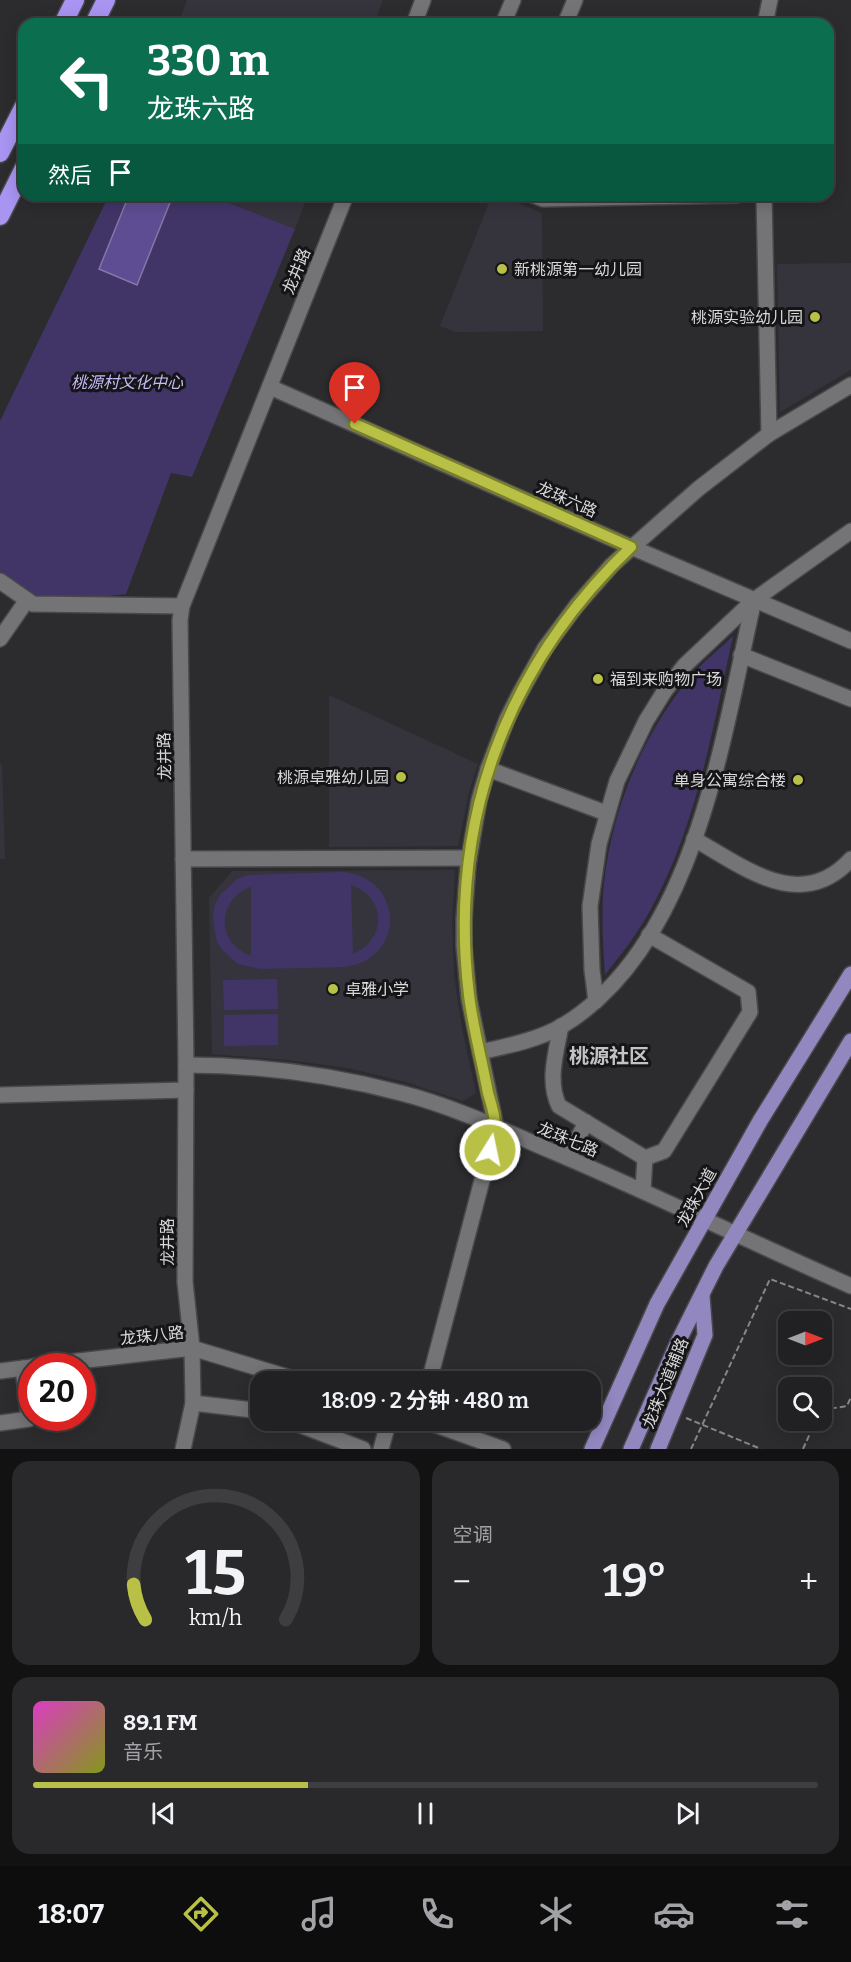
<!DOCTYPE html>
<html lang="zh">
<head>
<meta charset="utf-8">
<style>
	body { margin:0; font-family:Bitter,"Noto Sans SC",serif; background:#29292b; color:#f1f3f6; height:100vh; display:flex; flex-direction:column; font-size:22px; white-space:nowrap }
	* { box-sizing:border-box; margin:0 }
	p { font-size:20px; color:#a2a3a6 }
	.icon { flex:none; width:33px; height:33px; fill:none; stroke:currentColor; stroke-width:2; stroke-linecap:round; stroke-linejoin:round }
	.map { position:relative; height:1449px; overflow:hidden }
	.side { display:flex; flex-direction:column; gap:12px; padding:12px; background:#121213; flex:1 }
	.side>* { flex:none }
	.banner { position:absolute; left:18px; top:18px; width:816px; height:183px; border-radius:18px; box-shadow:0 3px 15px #0003,0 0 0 2px #3e3e41; background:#0b6e4f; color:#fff; overflow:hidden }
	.needle { width:39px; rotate:90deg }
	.buttons { position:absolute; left:778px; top:1311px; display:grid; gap:12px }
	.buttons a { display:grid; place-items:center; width:54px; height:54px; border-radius:12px; background:#212123; box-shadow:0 3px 15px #0003,0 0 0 2px #3e3e41; font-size:30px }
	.speed { position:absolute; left:18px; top:1353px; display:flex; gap:12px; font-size:30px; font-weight:700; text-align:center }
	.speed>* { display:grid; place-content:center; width:78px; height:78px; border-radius:50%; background:#212123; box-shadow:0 3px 15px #0003,0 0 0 2px #3e3e41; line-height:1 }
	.speed .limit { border:9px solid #d22; background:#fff; color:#111 }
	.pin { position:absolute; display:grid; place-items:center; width:51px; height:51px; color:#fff; margin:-62px -26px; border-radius:50% 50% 50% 0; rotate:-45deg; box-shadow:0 0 6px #0007 }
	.pin .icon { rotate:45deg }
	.me { position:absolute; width:66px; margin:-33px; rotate:10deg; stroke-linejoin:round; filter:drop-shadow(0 0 4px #0008) }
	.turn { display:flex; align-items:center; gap:21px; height:126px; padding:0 30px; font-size:27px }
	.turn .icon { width:78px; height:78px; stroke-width:2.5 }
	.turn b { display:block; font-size:42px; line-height:51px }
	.then { display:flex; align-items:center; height:57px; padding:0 30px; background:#0003; gap:12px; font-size:22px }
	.big { font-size:45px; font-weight:600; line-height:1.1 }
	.side .widget { flex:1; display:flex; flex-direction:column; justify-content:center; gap:9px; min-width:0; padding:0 21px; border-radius:18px; background:#29292b }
	.side .dial { align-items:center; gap:0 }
	.dial svg { height:156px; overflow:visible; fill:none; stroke:#3e3e41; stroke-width:7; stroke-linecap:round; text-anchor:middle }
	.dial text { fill:#f1f3f6; stroke:none }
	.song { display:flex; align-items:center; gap:18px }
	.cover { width:72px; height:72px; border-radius:9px; background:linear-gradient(135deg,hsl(310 70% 55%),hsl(70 70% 35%)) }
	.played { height:6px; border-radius:3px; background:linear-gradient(90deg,#b9c046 35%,#3e3e41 35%) }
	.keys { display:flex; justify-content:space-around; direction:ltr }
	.heat { display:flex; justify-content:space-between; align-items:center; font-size:33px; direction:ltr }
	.side .tiles { flex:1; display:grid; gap:12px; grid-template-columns:1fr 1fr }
	.widget:last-child { grid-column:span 2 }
	.trip { position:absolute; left:250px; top:1371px; width:351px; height:60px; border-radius:18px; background:#212123; box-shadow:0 3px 15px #0003,0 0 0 2px #3e3e41; font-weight:600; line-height:60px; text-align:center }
	.dock { display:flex; height:96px; justify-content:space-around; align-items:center; background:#0d0d0e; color:#a2a3a6 }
	.dock .icon { width:42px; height:42px }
	.dock .on { color:#b9c046 }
	.dock b { font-size:27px; color:#f1f3f6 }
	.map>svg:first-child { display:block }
	.built { fill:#35343d }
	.green { fill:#413567; fill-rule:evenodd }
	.water { fill:#5e4d92; stroke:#8377a8; stroke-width:1.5 }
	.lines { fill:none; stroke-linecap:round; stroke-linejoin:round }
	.minor-casing { stroke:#48474a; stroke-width:18 }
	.major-casing { stroke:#48474a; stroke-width:18 }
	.highway-casing { stroke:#48474a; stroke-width:21 }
	.path { stroke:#868688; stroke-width:2; stroke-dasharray:6 3; stroke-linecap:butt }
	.minor { stroke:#747477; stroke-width:15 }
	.major { stroke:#9387c0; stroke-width:15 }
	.highway { stroke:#a894f1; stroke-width:18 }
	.route-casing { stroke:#787d2e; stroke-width:15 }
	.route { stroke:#b9c046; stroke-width:10 }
	.poi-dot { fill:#b9c046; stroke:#151416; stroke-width:2 }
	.labels { text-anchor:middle; stroke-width:6; stroke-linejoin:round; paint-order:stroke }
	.poi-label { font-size:16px; fill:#d9d9db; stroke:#151416; text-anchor:start }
	.street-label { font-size:16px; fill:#d9d9db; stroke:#151416 }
	.park-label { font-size:16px; font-style:italic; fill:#c5baf6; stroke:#151416 }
	.quarter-label { font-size:20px; font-weight:bold; fill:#c3c2c6; stroke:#151416 }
</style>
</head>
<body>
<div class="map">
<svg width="851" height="1449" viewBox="0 0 851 1449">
	<rect width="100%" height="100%" fill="#2c2c2f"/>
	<g class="built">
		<path d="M187,0H383L374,24H178Z"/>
		<path d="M209,195H308L295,229Z"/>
		<path d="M492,195H498L542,213L543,331L456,332L440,326Z"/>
		<path d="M851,263V370L780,412L777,264Z"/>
		<path d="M329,695L478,764L469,791L458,846L329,847Z"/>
		<path d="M0,763L2,765L5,859H0Z"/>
		<path d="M455,870L452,923L454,976L462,1029L476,1093L463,1101L406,1082L348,1068L289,1060L212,1054L209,898L232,871Z"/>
	</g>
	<g class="green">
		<path d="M109,195H209L295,229L192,477L171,473L126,594L48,604L0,574V421Z"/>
		<path d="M733,636C713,728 697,823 652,907C639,932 622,953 605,975C603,944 601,913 604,883C612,808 644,731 693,674C705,660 720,649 733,636Z"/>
		<path d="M343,872C405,878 406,959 345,967L260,969L238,964L221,949L216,939L213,916L215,905L220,895L237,879L248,875ZM351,885C387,897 387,940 353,954ZM250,887H251V956C216,943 216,901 250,887Z"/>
		<path d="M277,979L278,1009L224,1010L223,980Z"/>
		<path d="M278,1014V1045L224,1046V1015Z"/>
	</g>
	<path class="water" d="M129,195H173L137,285L99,269Z"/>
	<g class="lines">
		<defs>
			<g id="minor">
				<path d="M414,24L423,0"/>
				<path d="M503,24L513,0"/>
				<path d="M565,24L575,0"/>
				<path d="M765,24L770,0"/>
				<path d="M533,195L543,199L737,195"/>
				<path d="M764,195L769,434"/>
				<path d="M270,387L631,547L851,641"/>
				<path d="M0,581L33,604L182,606"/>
				<path d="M0,639L27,600"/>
				<path d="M741,655L851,699"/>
				<path d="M488,769L606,813"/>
				<path d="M694,839C744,867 801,914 851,859"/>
				<path d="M183,859L469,858"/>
				<path d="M596,1001L592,970L590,906L599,844L617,781L646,721L664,692L684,666L754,600L851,531"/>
				<path d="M561,1026C556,1053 547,1081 559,1106L645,1158L664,1151L750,1012L748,992L649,935"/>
				<path d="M480,1052C507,1046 538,1040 562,1026C695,946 722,739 754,600"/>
				<path d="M186,1065C258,1065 332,1075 401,1093C452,1106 501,1129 549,1150C651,1193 750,1242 851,1286"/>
				<path d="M0,1095L186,1090"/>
				<path d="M568,1158L586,1122"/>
				<path d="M643,1190L645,1158"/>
				<path d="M35,1366L192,1348L304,1382"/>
				<path d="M0,1371L32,1367"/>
				<path d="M429,1382L496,1127L469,999L464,946V919L468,865L479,800L488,769L507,719L519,695L545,648L577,605L612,565L698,489L769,434L851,385"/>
				<path d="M193,1403L261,1411"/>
				<path d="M287,1420L363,1449"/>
				<path d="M422,1420L503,1449"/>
				<path d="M0,1423L29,1419L23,1368"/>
				<path d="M183,1449L193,1403L192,1348L185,1282L186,1065L180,620L182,606L346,195"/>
				<path d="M381,1449L389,1420"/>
			</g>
			<g id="major">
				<path d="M592,1449L657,1304L760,1121L851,974"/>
				<path d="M631,1449L678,1342L716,1266L851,1041"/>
				<path d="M658,1449L705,1335L702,1296"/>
			</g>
			<g id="highway">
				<path d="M63,24L75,0"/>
				<path d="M94,24L106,0"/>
				<path d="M0,153L24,106"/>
				<path d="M0,216L24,168"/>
			</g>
		</defs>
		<use href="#minor" class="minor-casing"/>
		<use href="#major" class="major-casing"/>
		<use href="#highway" class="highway-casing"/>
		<g class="path">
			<path d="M822,1410L847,1406L851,1397"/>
			<path d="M686,1418L761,1449"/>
			<path d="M691,1449L770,1279L851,1309"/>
			<path d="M803,1449L816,1420"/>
		</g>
		<use href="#minor" class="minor"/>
		<use href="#major" class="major"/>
		<use href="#highway" class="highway"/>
	</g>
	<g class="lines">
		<defs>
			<path id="route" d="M355,424L631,547C506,666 448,822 469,995C473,1028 482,1060 488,1093C491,1103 496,1118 495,1128C495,1135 491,1143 490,1150"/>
		</defs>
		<use href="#route" class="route-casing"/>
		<use href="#route" class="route"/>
	</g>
	<g class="poi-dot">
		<circle cx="502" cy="269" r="6"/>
		<circle cx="815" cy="317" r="6"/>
		<circle cx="598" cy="679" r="6"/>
		<circle cx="401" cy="777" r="6"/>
		<circle cx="798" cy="780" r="6"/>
		<circle cx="333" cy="989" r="6"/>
	</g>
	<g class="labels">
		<g class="poi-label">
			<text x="514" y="275">新桃源第一幼儿园</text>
			<text x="803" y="323" text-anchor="end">桃源实验幼儿园</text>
			<text x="610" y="685">福到来购物广场</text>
			<text x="389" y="783" text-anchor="end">桃源卓雅幼儿园</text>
			<text x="786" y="786" text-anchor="end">单身公寓综合楼</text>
			<text x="345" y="995">卓雅小学</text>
		</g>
		<g class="street-label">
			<text transform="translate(296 271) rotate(-68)" y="6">龙井路</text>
			<text transform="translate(567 499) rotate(24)" y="6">龙珠六路</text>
			<text transform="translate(164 756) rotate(-91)" y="6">龙井路</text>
			<text transform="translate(568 1139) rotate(23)" y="6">龙珠七路</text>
			<text transform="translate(696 1197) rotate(-61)" y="6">龙珠大道</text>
			<text transform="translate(167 1242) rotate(-90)" y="6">龙井路</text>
			<text transform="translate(152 1335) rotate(-6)" y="6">龙珠八路</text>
			<text transform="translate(665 1383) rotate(-68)" y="6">龙珠大道辅路</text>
		</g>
		<g class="park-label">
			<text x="127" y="388">桃源村文化中心</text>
		</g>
		<g class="quarter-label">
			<text x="609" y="1063">桃源社区</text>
		</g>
	</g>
</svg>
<div class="buttons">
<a><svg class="needle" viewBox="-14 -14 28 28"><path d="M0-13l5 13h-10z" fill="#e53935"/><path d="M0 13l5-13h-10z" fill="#a2a3a6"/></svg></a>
<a><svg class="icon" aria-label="search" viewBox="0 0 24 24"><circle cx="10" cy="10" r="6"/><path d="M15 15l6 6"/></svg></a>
</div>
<div class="speed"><div class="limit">20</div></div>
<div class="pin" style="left:355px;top:424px;background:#d93025"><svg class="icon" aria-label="arrive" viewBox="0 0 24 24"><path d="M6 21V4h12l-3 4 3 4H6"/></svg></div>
<svg class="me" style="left:490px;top:1150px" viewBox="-20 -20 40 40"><circle r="17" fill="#b9c046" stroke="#fff" stroke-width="3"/><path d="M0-11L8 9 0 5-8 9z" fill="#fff"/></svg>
<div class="trip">18:09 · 2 分钟 · 480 m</div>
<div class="banner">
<div class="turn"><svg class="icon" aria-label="left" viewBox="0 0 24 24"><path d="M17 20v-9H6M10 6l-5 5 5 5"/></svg><div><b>330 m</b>龙珠六路</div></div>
<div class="then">然后<svg class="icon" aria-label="arrive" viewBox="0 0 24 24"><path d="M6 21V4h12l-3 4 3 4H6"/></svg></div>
</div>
</div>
<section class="side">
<div class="tiles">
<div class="widget dial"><svg viewBox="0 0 100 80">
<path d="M14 69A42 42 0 1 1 86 69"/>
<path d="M14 69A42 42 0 0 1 8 51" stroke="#b9c046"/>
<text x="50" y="56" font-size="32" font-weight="700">15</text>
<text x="50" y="72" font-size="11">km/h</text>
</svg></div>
<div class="widget"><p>空调</p>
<div class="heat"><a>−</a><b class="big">19°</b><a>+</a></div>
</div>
<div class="widget">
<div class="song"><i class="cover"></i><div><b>89.1 FM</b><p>音乐</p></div></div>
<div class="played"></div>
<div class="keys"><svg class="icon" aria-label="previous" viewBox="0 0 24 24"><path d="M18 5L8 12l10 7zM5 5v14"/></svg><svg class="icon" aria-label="pause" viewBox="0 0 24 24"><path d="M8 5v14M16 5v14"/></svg><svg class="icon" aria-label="next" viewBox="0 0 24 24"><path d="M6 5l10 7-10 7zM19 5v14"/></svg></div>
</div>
</div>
</section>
<nav class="dock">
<b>18:07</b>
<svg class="icon on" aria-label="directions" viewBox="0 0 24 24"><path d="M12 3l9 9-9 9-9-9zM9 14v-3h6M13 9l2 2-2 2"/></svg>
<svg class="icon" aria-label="music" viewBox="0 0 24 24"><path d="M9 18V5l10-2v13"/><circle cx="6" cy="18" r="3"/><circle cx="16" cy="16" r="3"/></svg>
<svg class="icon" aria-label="phone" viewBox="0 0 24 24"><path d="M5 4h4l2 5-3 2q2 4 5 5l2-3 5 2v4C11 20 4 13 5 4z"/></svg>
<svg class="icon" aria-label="climate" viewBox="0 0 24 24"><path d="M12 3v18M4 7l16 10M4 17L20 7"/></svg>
<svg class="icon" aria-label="car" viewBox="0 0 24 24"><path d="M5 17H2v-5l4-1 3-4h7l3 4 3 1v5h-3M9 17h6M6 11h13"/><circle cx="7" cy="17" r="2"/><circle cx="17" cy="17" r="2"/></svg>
<svg class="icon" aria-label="filters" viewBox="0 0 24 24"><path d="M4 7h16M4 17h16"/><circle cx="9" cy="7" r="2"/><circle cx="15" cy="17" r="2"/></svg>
</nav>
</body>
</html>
